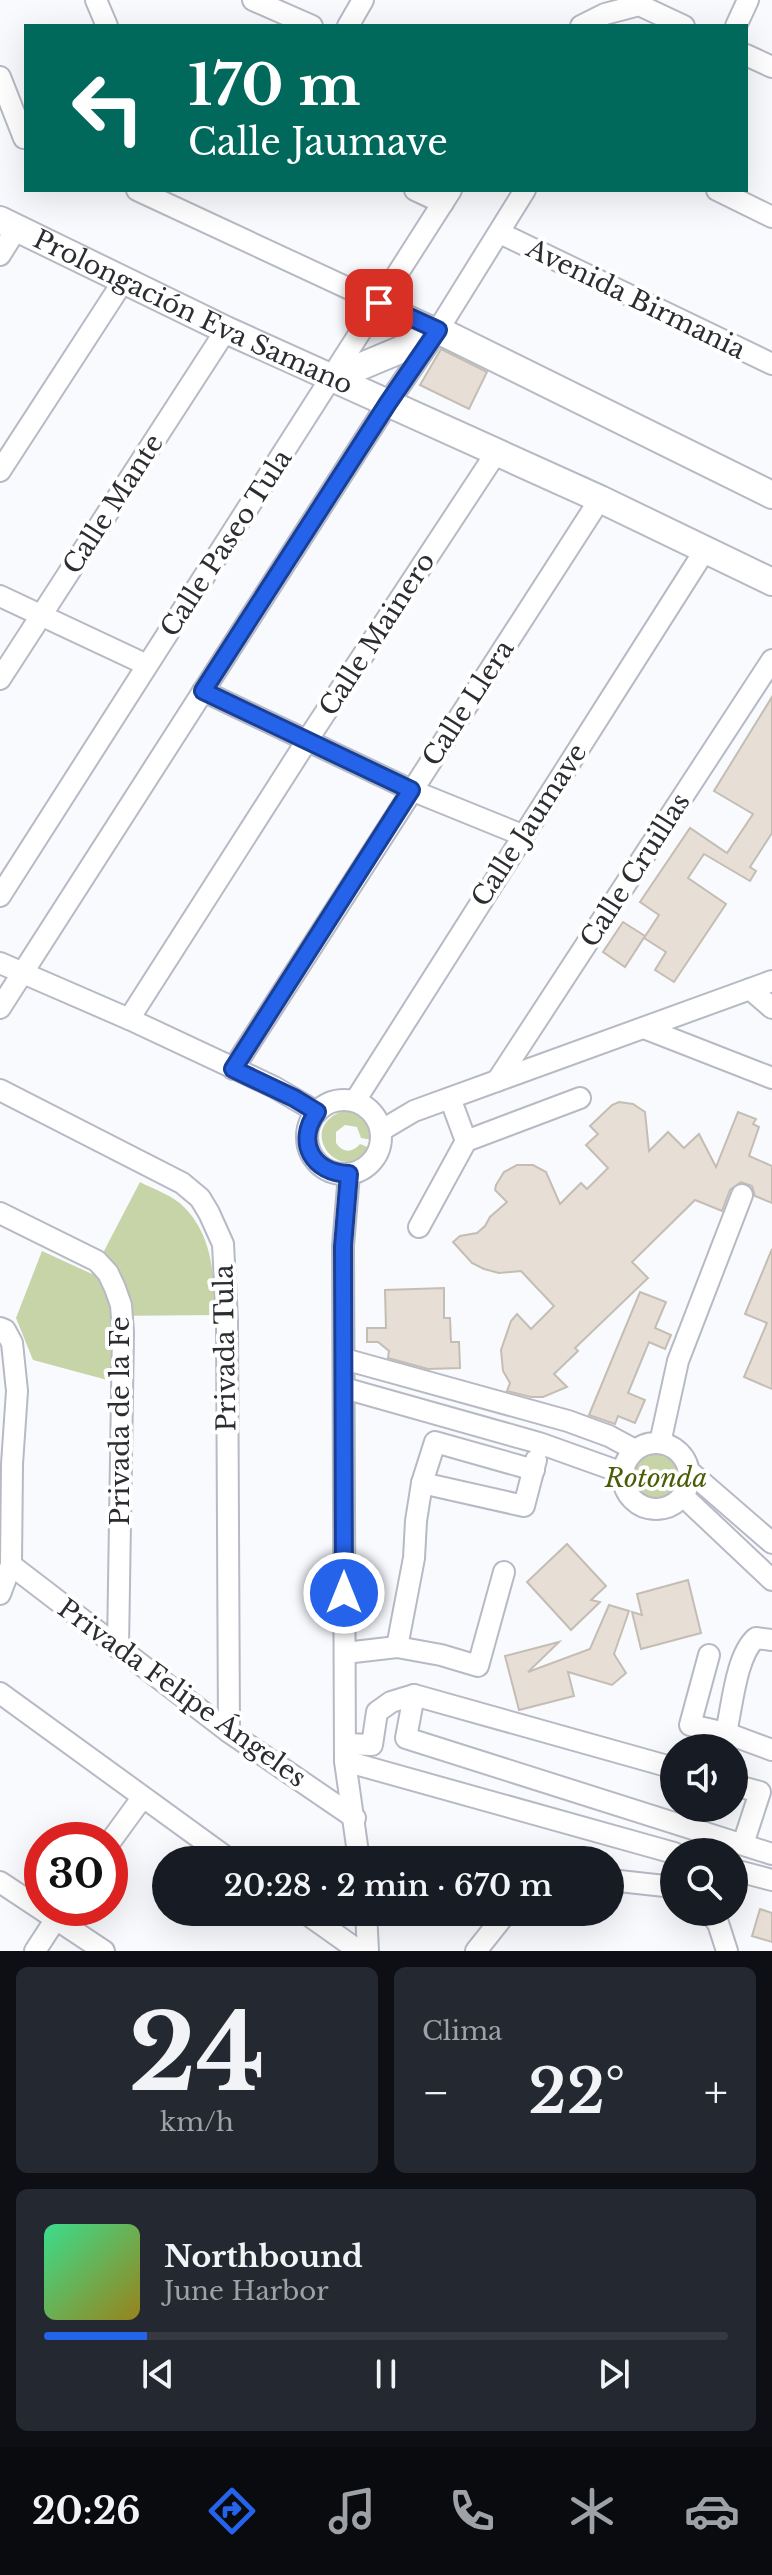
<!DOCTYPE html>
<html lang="es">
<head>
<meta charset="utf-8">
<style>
	body { margin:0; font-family:"Libre Baskerville",serif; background:#242831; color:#f1f3f6; height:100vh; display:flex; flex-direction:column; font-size:30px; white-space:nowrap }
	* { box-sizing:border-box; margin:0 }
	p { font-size:26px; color:#9ea1a6 }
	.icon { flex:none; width:44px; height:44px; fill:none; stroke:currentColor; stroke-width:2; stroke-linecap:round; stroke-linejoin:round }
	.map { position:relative; height:1951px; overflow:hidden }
	.drawer { display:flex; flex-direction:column; gap:16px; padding:16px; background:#0d0f14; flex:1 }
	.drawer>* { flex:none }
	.banner { position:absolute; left:24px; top:24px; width:724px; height:168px; border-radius:0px; box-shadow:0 8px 32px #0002; background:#00695c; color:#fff; overflow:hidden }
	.fabs { position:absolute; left:660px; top:1734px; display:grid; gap:16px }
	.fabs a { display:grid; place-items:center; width:88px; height:88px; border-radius:50%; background:#171b24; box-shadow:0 8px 32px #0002; font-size:40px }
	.speed { position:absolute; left:24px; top:1822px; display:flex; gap:16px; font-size:40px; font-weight:700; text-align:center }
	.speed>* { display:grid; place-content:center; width:104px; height:104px; border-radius:50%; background:#171b24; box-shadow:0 8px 32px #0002; line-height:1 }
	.speed .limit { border:12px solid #d22; background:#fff; color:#111 }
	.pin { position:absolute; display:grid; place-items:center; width:68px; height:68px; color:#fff; margin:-34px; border-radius:16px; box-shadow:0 4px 12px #0006 }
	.me { position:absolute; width:88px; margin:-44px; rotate:0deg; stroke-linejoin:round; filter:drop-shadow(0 0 6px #0008) }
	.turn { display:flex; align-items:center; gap:28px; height:168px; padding:0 32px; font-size:36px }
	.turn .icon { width:104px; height:104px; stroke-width:2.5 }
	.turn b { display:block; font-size:56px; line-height:68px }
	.big { font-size:60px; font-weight:600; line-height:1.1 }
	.drawer .tile { flex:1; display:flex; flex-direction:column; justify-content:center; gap:12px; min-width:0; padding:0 28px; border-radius:12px; background:#242831 }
	.drawer .dial { align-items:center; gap:0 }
	.dial b { font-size:104px; line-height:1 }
	.song { display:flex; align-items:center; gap:24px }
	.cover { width:96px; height:96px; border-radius:12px; background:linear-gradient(135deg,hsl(150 70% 55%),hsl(50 70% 35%)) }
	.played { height:8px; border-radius:4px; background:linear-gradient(90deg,#2563eb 15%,#363941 15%) }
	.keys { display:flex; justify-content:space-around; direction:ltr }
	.heat { display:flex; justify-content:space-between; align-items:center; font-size:44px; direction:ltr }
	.drawer .tiles { flex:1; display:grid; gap:16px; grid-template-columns:1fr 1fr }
	.tile:last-child { grid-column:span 2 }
	.trip { position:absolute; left:152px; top:1846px; width:472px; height:80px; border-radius:40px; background:#171b24; box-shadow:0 8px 32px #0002; font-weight:600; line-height:80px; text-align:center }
	.dock { display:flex; height:128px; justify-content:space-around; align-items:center; background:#090b0e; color:#9ea1a6 }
	.dock .icon { width:56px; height:56px }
	.dock .on { color:#2563eb }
	.dock b { font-size:36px; color:#f1f3f6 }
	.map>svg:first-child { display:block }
	.green { fill:#c6d4a8 }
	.building { fill:#e7dfd6; stroke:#c4bdb4; stroke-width:2 }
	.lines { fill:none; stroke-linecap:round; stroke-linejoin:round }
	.minor-casing { stroke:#b7bac4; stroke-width:24 }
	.major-casing { stroke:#b7bac4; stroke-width:30 }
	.minor { stroke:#fff; stroke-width:20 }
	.major { stroke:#fff; stroke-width:26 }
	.route-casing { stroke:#184099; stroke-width:20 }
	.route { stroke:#2563eb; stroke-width:14 }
	.labels { text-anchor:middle; stroke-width:8; stroke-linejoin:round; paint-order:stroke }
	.street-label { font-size:26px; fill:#2b2d31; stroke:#fff }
	.park-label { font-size:26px; font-style:italic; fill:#4b5c08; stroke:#fff }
</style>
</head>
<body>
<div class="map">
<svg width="772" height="1951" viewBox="0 0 772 1951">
	<rect width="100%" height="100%" fill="#f8fafe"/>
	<g class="green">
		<path d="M343,1111C362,1112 372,1122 372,1140L361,1138L357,1127L345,1125L336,1132V1143C343,1153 352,1153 360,1144L370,1148C341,1189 294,1128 343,1111Z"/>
		<path d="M140,1182C153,1189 174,1196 184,1207C213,1236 214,1277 216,1315L111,1316V1381L33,1360L16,1318L42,1251L92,1274Z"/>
		<circle cx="656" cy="1478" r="28"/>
	</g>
	<g class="building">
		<path d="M441,349L487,372L469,409L420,385Z"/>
		<path d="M772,697V833L750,867L756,871L750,881L704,854L688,878L726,904L674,982L655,970L666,952L644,938L659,915L640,902L690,828L727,853L753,814L714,791Z"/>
		<path d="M623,922L645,936L625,967L603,952Z"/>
		<path d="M619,1102L633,1104L645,1112L649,1151L668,1132L684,1148L699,1134L716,1167L738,1112L756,1119L753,1124L759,1127L749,1156L772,1166V1203L755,1196L752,1186L741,1182L730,1190L722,1211L695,1200L632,1262L648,1278L575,1348L578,1351L554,1374L567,1387L543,1397H531L507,1391L510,1383L503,1371L501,1350L511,1321L517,1314L531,1329L554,1306L521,1271L499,1273L484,1269L472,1263L453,1242L460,1236L477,1233L485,1226L490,1217L507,1202L495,1190L496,1185L504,1172L517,1165H533L546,1172L560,1204L581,1183L587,1189L608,1168L586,1145L598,1134L590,1126L612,1105Z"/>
		<path d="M772,1249V1389L744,1377L767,1323L745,1314Z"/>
		<path d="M444,1288V1318H450L451,1342H459L460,1368L428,1369L388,1358L389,1351L378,1342H367V1328H386L385,1290Z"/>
		<path d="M640,1292L666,1302L655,1328L671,1335L665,1349L649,1342L628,1393L645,1400L635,1423L618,1416L615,1424L589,1415Z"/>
		<path d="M567,1544L606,1586L591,1600L600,1602L571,1630L527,1582Z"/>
		<path d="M688,1580L701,1633L641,1649L632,1612L642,1615L637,1594Z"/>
		<path d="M609,1605L629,1611L614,1654L626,1673L612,1685L568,1672L574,1696L519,1710L505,1656L559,1642L528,1672L590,1649Z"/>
		<path d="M760,1909L772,1913V1942L752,1936Z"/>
	</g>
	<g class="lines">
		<defs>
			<g id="minor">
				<path d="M96,0L107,26"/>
				<path d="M253,0L312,26"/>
				<path d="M348,26L363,0"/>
				<path d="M581,26L605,14L639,5L684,26"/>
				<path d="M736,26L748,0"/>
				<path d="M746,55L772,67"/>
				<path d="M0,77L24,138"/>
				<path d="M137,190L438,330"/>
				<path d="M415,190L443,203"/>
				<path d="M717,190L772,217"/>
				<path d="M500,233L772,364"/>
				<path d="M0,255L17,228"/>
				<path d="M0,471L124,280"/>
				<path d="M0,596L147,665"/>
				<path d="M0,679L226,330"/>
				<path d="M203,691L411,790L522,835"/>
				<path d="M0,896L451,190"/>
				<path d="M0,963L129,1019L274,1087L317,1112"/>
				<path d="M750,989L772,1008"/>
				<path d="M0,1008L388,403L438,330L525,190"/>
				<path d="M129,1019L308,739L496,453"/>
				<path d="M644,1028L772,1078"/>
				<path d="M233,1069L600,499"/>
				<path d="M497,1081L772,660"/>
				<path d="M0,1090L182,1183L200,1198L209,1213L223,1244L227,1320L229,1732"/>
				<path d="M450,1098L466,1141"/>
				<circle cx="344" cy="1137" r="37"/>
				<path d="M355,1101L705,550"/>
				<path d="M382,1130L414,1111L772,981"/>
				<path d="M349,1174L343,1246L345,1761L359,1860"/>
				<path d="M0,1213L97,1261L108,1273L115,1288L121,1305L123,1332L118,1648"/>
				<path d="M419,1227L466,1141L580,1098"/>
				<path d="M0,1328L5,1330L12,1343L17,1391L12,1464L11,1565L0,1594"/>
				<path d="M344,1359L568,1421L609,1436L635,1450"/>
				<path d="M344,1388L539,1443L623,1473"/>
				<circle cx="656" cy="1476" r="33"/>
				<path d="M660,1443L678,1361L742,1195"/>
				<path d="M689,1471L772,1543"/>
				<path d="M422,1483L524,1506L536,1460"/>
				<path d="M683,1496L772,1580"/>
				<path d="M11,1565L229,1732L355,1818"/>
				<path d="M397,1647L414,1558L416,1521L422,1483L435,1442L534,1470"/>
				<path d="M345,1653L397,1647L441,1655L478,1666L504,1572"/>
				<path d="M709,1655L690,1725L726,1733L772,1750"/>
				<path d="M0,1693L230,1860"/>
				<path d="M414,1695L406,1738L772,1854"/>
				<path d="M726,1733C732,1707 736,1655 756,1638L772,1640"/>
				<path d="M345,1744L372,1745L377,1712L391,1702L414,1695L674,1768"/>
				<path d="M345,1761L674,1853"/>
				<path d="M734,1785L760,1792L743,1844"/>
				<path d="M110,1842L142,1798"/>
				<path d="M734,1870L772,1880"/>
				<path d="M610,1880L674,1887"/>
				<path d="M0,1882L104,1951"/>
				<path d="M304,1912L359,1951"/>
				<path d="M366,1912L368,1951"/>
				<path d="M708,1912L718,1923L727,1951"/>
				<path d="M35,1951L63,1908"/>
				<path d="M476,1951L507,1912"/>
			</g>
			<g id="major">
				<path id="s1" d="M0,220L226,330L600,499L772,582"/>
				<path d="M333,378L400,350L438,330L772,495"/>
			</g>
		</defs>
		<use href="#minor" class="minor-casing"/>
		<use href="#major" class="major-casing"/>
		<use href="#minor" class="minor"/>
		<use href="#major" class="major"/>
	</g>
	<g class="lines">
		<defs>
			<path id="route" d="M344,1593L343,1246L349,1174C313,1173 295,1143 317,1112L294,1098L233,1069L411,790L203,691L388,403L438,330L379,303"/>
		</defs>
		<use href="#route" class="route-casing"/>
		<use href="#route" class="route"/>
	</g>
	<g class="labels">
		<g class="street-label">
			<text transform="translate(636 299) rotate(26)" y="9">Avenida Birmania</text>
			<text dy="9" stroke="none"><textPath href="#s1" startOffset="214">Prolongación Eva Samano</textPath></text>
			<text transform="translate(113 504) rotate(-57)" y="9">Calle Mante</text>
			<text transform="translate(226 543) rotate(-57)" y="9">Calle Paseo Tula</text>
			<text transform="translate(377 634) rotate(-57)" y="9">Calle Mainero</text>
			<text transform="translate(468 703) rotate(-57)" y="9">Calle Llera</text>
			<text transform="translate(529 825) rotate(-57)" y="9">Calle Jaumave</text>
			<text transform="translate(635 870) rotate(-57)" y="9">Calle Cruillas</text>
			<text transform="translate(225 1348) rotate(-91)" y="9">Privada Tula</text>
			<text transform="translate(120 1421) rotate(-90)" y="9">Privada de la Fe</text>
			<text transform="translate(182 1693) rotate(36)" y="9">Privada Felipe Ángeles</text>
		</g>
		<g class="park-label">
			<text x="656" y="1487">Rotonda</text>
		</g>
	</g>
</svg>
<div class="fabs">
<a><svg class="icon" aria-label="sound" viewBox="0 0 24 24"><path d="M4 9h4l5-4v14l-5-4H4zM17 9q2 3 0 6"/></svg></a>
<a><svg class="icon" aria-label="search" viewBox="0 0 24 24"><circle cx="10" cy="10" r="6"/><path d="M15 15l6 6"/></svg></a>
</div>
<div class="speed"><div class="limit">30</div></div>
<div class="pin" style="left:379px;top:303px;background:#d93025"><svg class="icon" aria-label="arrive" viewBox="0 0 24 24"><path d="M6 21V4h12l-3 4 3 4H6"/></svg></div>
<svg class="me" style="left:344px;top:1593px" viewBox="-20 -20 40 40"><circle r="17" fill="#2563eb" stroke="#fff" stroke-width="3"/><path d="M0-11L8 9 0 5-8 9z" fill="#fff"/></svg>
<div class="trip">20:28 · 2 min · 670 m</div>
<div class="banner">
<div class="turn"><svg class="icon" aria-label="left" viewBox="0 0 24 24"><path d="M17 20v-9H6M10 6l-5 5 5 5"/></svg><div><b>170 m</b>Calle Jaumave</div></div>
</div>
</div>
<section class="drawer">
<div class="tiles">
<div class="tile dial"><b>24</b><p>km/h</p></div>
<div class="tile"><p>Clima</p>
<div class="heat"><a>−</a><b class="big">22°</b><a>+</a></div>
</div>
<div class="tile">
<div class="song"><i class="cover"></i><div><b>Northbound</b><p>June Harbor</p></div></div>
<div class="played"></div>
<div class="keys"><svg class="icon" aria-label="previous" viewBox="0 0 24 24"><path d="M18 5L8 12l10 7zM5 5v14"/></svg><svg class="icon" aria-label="pause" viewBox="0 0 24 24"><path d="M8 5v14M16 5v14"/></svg><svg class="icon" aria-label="next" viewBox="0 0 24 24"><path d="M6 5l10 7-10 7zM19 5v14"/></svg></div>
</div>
</div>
</section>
<nav class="dock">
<b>20:26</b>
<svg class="icon on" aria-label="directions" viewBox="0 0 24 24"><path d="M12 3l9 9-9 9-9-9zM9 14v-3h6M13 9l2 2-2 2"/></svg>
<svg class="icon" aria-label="music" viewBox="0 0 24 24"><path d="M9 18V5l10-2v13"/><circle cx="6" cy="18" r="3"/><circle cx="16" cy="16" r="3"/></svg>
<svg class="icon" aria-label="phone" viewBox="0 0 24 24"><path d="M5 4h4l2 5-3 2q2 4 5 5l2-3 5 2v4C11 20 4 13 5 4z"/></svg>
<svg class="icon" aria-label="climate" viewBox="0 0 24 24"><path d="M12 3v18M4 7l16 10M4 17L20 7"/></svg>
<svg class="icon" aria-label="car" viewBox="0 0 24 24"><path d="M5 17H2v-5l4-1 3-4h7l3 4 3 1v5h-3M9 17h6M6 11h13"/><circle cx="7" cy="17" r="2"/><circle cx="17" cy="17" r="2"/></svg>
</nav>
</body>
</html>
